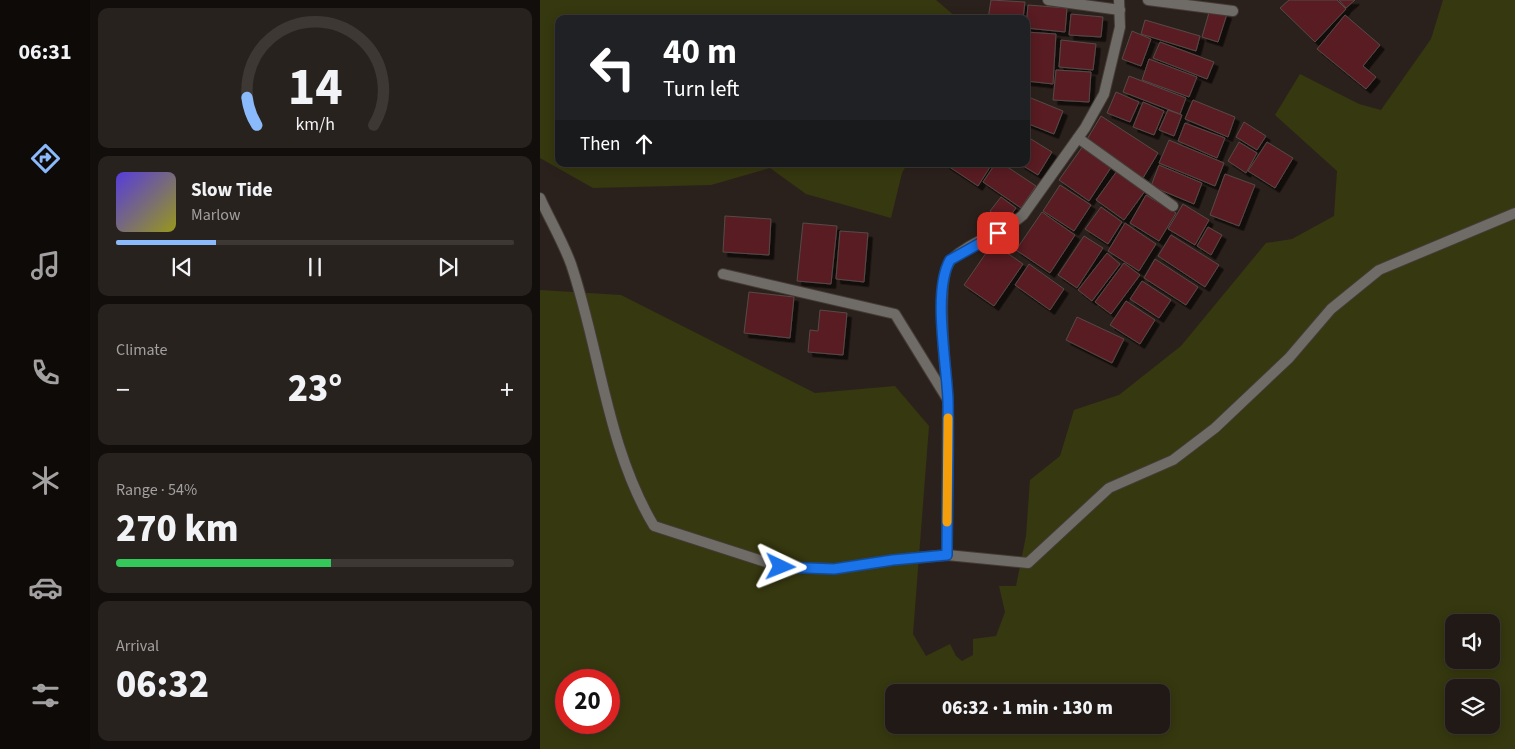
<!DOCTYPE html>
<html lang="en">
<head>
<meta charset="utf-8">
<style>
	body { margin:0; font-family:"Source Sans 3",sans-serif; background:#28221e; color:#f1f3f6; height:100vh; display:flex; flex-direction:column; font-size:19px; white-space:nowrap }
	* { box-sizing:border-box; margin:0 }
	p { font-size:16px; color:#a2a0a0 }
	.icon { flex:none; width:28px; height:28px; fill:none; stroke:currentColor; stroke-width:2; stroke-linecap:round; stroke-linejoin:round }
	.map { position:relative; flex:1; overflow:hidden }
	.side { display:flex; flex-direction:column; gap:8px; padding:8px; background:#120e0c; width:450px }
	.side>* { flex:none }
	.top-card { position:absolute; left:15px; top:15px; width:475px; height:152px; border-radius:10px; box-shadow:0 2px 12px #0003,0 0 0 1px #3d3834; background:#202124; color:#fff; overflow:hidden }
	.buttons { position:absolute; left:905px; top:614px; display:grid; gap:10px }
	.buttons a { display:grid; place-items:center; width:55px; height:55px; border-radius:10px; background:#201915; box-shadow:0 2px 12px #0003,0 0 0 1px #3d3834; font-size:25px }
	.speed { position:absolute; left:15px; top:669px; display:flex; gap:10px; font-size:25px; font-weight:700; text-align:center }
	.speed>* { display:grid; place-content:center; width:65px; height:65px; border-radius:50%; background:#201915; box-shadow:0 2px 12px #0003,0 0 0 1px #3d3834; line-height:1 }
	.speed .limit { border:8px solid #d22; background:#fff; color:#111 }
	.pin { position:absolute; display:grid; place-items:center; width:42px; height:42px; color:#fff; margin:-21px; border-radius:10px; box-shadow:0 2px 8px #0006 }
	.me { position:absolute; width:55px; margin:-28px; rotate:92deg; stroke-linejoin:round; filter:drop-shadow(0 0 4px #0008) }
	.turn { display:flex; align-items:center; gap:18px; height:105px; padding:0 25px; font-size:22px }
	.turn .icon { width:65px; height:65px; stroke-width:2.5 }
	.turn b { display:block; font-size:35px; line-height:42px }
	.then { display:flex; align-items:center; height:48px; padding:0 25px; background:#0003; gap:10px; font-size:19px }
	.big { font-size:38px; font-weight:800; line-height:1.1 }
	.side .card { flex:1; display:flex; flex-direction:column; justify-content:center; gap:8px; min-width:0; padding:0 18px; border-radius:10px; background:#28221e }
	.side .dial { align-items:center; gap:0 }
	.dial svg { height:130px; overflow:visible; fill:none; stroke:#3d3834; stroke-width:7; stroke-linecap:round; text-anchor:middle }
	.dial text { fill:#f1f3f6; stroke:none }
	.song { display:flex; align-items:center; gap:15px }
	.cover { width:60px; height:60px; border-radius:8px; background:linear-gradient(135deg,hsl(250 70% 55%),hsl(60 70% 35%)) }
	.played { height:5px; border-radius:2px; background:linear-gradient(90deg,#8abafc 25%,#3d3834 25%) }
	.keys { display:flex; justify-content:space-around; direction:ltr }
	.heat { display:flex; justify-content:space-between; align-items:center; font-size:28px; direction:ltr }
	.charge { height:8px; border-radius:4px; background:linear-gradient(90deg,#34c759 54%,#3d3834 0) }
	.trip { position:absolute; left:345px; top:684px; width:285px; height:50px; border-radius:10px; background:#201915; box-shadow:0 2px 12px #0003,0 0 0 1px #3d3834; font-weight:800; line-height:50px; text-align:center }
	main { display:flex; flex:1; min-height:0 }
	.dock { display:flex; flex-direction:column; width:90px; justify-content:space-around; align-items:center; background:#0d0a08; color:#a2a0a0 }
	.dock .icon { width:35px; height:35px }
	.dock .on { color:#8abafc }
	.dock b { font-size:22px; color:#f1f3f6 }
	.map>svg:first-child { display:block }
	.green { fill:#36380f; fill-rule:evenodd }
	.building { fill:#581f22; stroke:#564948; filter:url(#shadow) }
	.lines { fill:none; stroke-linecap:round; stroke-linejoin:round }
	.lane-casing { stroke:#453b36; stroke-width:12 }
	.street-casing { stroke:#453b36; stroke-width:12 }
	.lane { stroke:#6f6c67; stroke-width:10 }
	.street { stroke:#6f6c67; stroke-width:10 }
	.route-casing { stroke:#114b97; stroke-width:12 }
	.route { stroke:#1a73e8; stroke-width:9 }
	.slow { stroke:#f59e0b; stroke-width:9 }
</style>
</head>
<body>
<main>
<nav class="dock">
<b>06:31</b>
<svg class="icon on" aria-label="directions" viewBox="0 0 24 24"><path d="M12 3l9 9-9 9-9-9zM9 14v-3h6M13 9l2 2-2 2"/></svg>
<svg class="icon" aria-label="music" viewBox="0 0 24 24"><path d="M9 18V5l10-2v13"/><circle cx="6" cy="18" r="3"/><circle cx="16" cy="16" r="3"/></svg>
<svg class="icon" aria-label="phone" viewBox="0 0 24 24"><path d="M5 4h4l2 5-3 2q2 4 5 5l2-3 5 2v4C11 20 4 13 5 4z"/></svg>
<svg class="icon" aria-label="climate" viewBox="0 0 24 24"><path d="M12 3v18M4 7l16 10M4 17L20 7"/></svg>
<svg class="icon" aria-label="car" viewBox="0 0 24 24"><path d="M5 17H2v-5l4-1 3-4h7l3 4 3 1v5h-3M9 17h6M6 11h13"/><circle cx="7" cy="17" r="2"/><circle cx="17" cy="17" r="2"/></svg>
<svg class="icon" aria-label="filters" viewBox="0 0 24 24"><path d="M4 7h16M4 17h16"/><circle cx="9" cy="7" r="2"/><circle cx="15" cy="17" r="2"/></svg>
</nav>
<section class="side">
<div class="card dial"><svg viewBox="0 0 100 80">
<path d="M14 69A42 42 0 1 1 86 69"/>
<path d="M14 69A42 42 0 0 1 8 52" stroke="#8abafc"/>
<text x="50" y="56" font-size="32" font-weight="700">14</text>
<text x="50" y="72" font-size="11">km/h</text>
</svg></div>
<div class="card">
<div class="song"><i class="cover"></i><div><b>Slow Tide</b><p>Marlow</p></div></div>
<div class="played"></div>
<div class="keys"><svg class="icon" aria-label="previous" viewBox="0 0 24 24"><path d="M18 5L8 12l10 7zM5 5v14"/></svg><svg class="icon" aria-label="pause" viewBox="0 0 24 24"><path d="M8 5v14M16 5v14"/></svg><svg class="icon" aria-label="next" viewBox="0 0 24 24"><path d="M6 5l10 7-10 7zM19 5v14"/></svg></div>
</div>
<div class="card"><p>Climate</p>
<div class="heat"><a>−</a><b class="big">23°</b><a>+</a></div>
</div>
<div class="card"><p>Range · 54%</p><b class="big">270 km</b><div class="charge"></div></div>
<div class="card"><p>Arrival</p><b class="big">06:32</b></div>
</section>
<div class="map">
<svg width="975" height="749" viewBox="0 0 975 749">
	<defs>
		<filter id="shadow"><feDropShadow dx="4.5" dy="4.5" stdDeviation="0" flood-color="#0009"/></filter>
	</defs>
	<rect width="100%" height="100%" fill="#2b211c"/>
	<g class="green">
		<path d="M0,0H396L416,17L19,19V164H367L362,173L351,218L266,194L230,168L171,185L53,188L0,158Z"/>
		<path d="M903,0H975V749H0V290L81,295L275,393L355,386L389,426L373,634L386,656L410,644L416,656L422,661L433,655V639L456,636L465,612L459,586H476L486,536L490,480L520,456L534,410L579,395L641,346L726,243L752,239L794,216L797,171L735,115L760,74L819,104L841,110L891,39ZM914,622H951V660H914ZM26,680H69V722H26ZM914,688H951V725H914ZM354,692H621V725H354Z"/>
	</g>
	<g class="building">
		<path d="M451,0L485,2L483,19H448Z"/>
		<path d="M749,0H797L806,9L775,42L740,8Z"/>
		<path d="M799,0H815L806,8Z"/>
		<path d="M488,5L527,8L525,32L486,28Z"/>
		<path d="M670,9L687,14L678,42L662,37Z"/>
		<path d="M531,14L563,17L561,37L529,35Z"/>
		<path d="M805,15L840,45L823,66L836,77L826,89L777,49Z"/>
		<path d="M605,20L660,36L656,51L601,34Z"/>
		<path d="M592,31L611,39L601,66L582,59Z"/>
		<path d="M486,32L516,34L513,84L486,81Z"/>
		<path d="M521,40L556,44L553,70L519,67Z"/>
		<path d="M620,42L674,62L667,79L613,58Z"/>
		<path d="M609,59L657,77L649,97L602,80Z"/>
		<path d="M516,70L551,72L549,102L513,100Z"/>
		<path d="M589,76L646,98L640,114L583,92Z"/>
		<path d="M576,92L599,102L590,122L567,113Z"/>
		<path d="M486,96L523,111L514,134L486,123Z"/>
		<path d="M653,100L695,117L688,137L645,119Z"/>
		<path d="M603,102L624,111L614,135L593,127Z"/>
		<path d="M628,110L642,115L634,136L619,130Z"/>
		<path d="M561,116L618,153L603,178L546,141Z"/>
		<path d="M704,122L726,136L717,150L696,137Z"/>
		<path d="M645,123L685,138L677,158L638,141Z"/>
		<path d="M486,136L512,152L498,175L480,164H486Z"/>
		<path d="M629,140L684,163L675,186L619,163Z"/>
		<path d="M699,142L717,153L706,173L688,161Z"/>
		<path d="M727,142L753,158L735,188L708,171Z"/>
		<path d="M543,146L572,166L549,201L519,180Z"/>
		<path d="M405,164H452L438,186Z"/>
		<path d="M455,164H463L496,186L481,208L443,182Z"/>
		<path d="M619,165L662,183L654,204L611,186Z"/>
		<path d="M577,171L605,191L584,220L556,200Z"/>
		<path d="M685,174L715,185L699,226L670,215Z"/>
		<path d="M520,185L551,205L534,231L503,211Z"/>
		<path d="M606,195L636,213L619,241L590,223Z"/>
		<path d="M461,197L476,208L465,223L450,211Z"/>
		<path d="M643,204L669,220L655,245L628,229Z"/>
		<path d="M561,207L582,222L568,244L545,229Z"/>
		<path d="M502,212L535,235L510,273L476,250Z"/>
		<path d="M185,216L231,219L229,255L183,252Z"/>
		<path d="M263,223L297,226L291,284L257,281Z"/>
		<path d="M585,223L616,244L599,271L568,251Z"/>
		<path d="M668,227L682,235L671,255L657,246Z"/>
		<path d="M300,231L328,233L324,282L296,279Z"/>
		<path d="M631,235L679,265L665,287L618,256Z"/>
		<path d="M544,236L563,248L537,288L518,275Z"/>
		<path d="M453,243L483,264L454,306L424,285Z"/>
		<path d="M567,253L580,264L552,301L538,290Z"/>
		<path d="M615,259L658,287L646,305L604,278Z"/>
		<path d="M584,263L600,275L571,314L555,302Z"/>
		<path d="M489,264L524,289L510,310L475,285Z"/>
		<path d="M602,281L631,300L619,318L590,299Z"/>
		<path d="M209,292L254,297L250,338L204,333Z"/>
		<path d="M586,301L615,320L600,344L570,325Z"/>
		<path d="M280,310L307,313L303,355L268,352L270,330L278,331Z"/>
		<path d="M537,317L584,339L572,363L526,340Z"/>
	</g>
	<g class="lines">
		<defs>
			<path id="lane" d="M0,198C10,220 23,242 31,264C60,350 67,448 114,526L241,567L295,569L353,560L407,555L488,563L569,488L633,460L675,428L749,358L791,309L839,270L975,213"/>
			<g id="street">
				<path d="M508,0L580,10"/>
				<path d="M608,0L693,11"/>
				<path d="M538,138L633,206"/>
				<path d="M183,274L355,314L408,400L407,555"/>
				<path d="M408,400C406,374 394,277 411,260C432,240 462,234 483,215L545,128L564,94L580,27L579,0"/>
			</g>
		</defs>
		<use href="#lane" class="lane-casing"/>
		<use href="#street" class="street-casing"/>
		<use href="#lane" class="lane"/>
		<use href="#street" class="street"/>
	</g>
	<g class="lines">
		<defs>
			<path id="route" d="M241,567L294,569L353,560L407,555C407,504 409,452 408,401C407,364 392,292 410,260L458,233"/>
		</defs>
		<use href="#route" class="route-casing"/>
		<use href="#route" class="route"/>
		<path class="slow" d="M407,522L408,418"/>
	</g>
</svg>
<div class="buttons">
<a><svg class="icon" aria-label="sound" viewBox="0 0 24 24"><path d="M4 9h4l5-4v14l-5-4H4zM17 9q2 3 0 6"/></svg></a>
<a><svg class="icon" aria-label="layers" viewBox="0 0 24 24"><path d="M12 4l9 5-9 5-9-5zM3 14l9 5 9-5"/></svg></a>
</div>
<div class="speed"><div class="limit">20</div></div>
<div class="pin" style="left:458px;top:233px;background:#d93025"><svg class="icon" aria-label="arrive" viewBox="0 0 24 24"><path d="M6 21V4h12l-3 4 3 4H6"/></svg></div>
<svg class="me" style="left:241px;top:567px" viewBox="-20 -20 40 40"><path d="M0-17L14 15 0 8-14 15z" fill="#1a73e8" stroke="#fff" stroke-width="4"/></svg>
<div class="trip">06:32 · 1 min · 130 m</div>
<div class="top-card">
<div class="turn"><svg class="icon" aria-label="left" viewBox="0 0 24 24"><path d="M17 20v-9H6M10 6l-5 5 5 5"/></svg><div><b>40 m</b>Turn left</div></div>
<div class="then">Then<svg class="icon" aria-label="ahead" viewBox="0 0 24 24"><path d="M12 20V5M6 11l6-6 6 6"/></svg></div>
</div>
</div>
</main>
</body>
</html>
